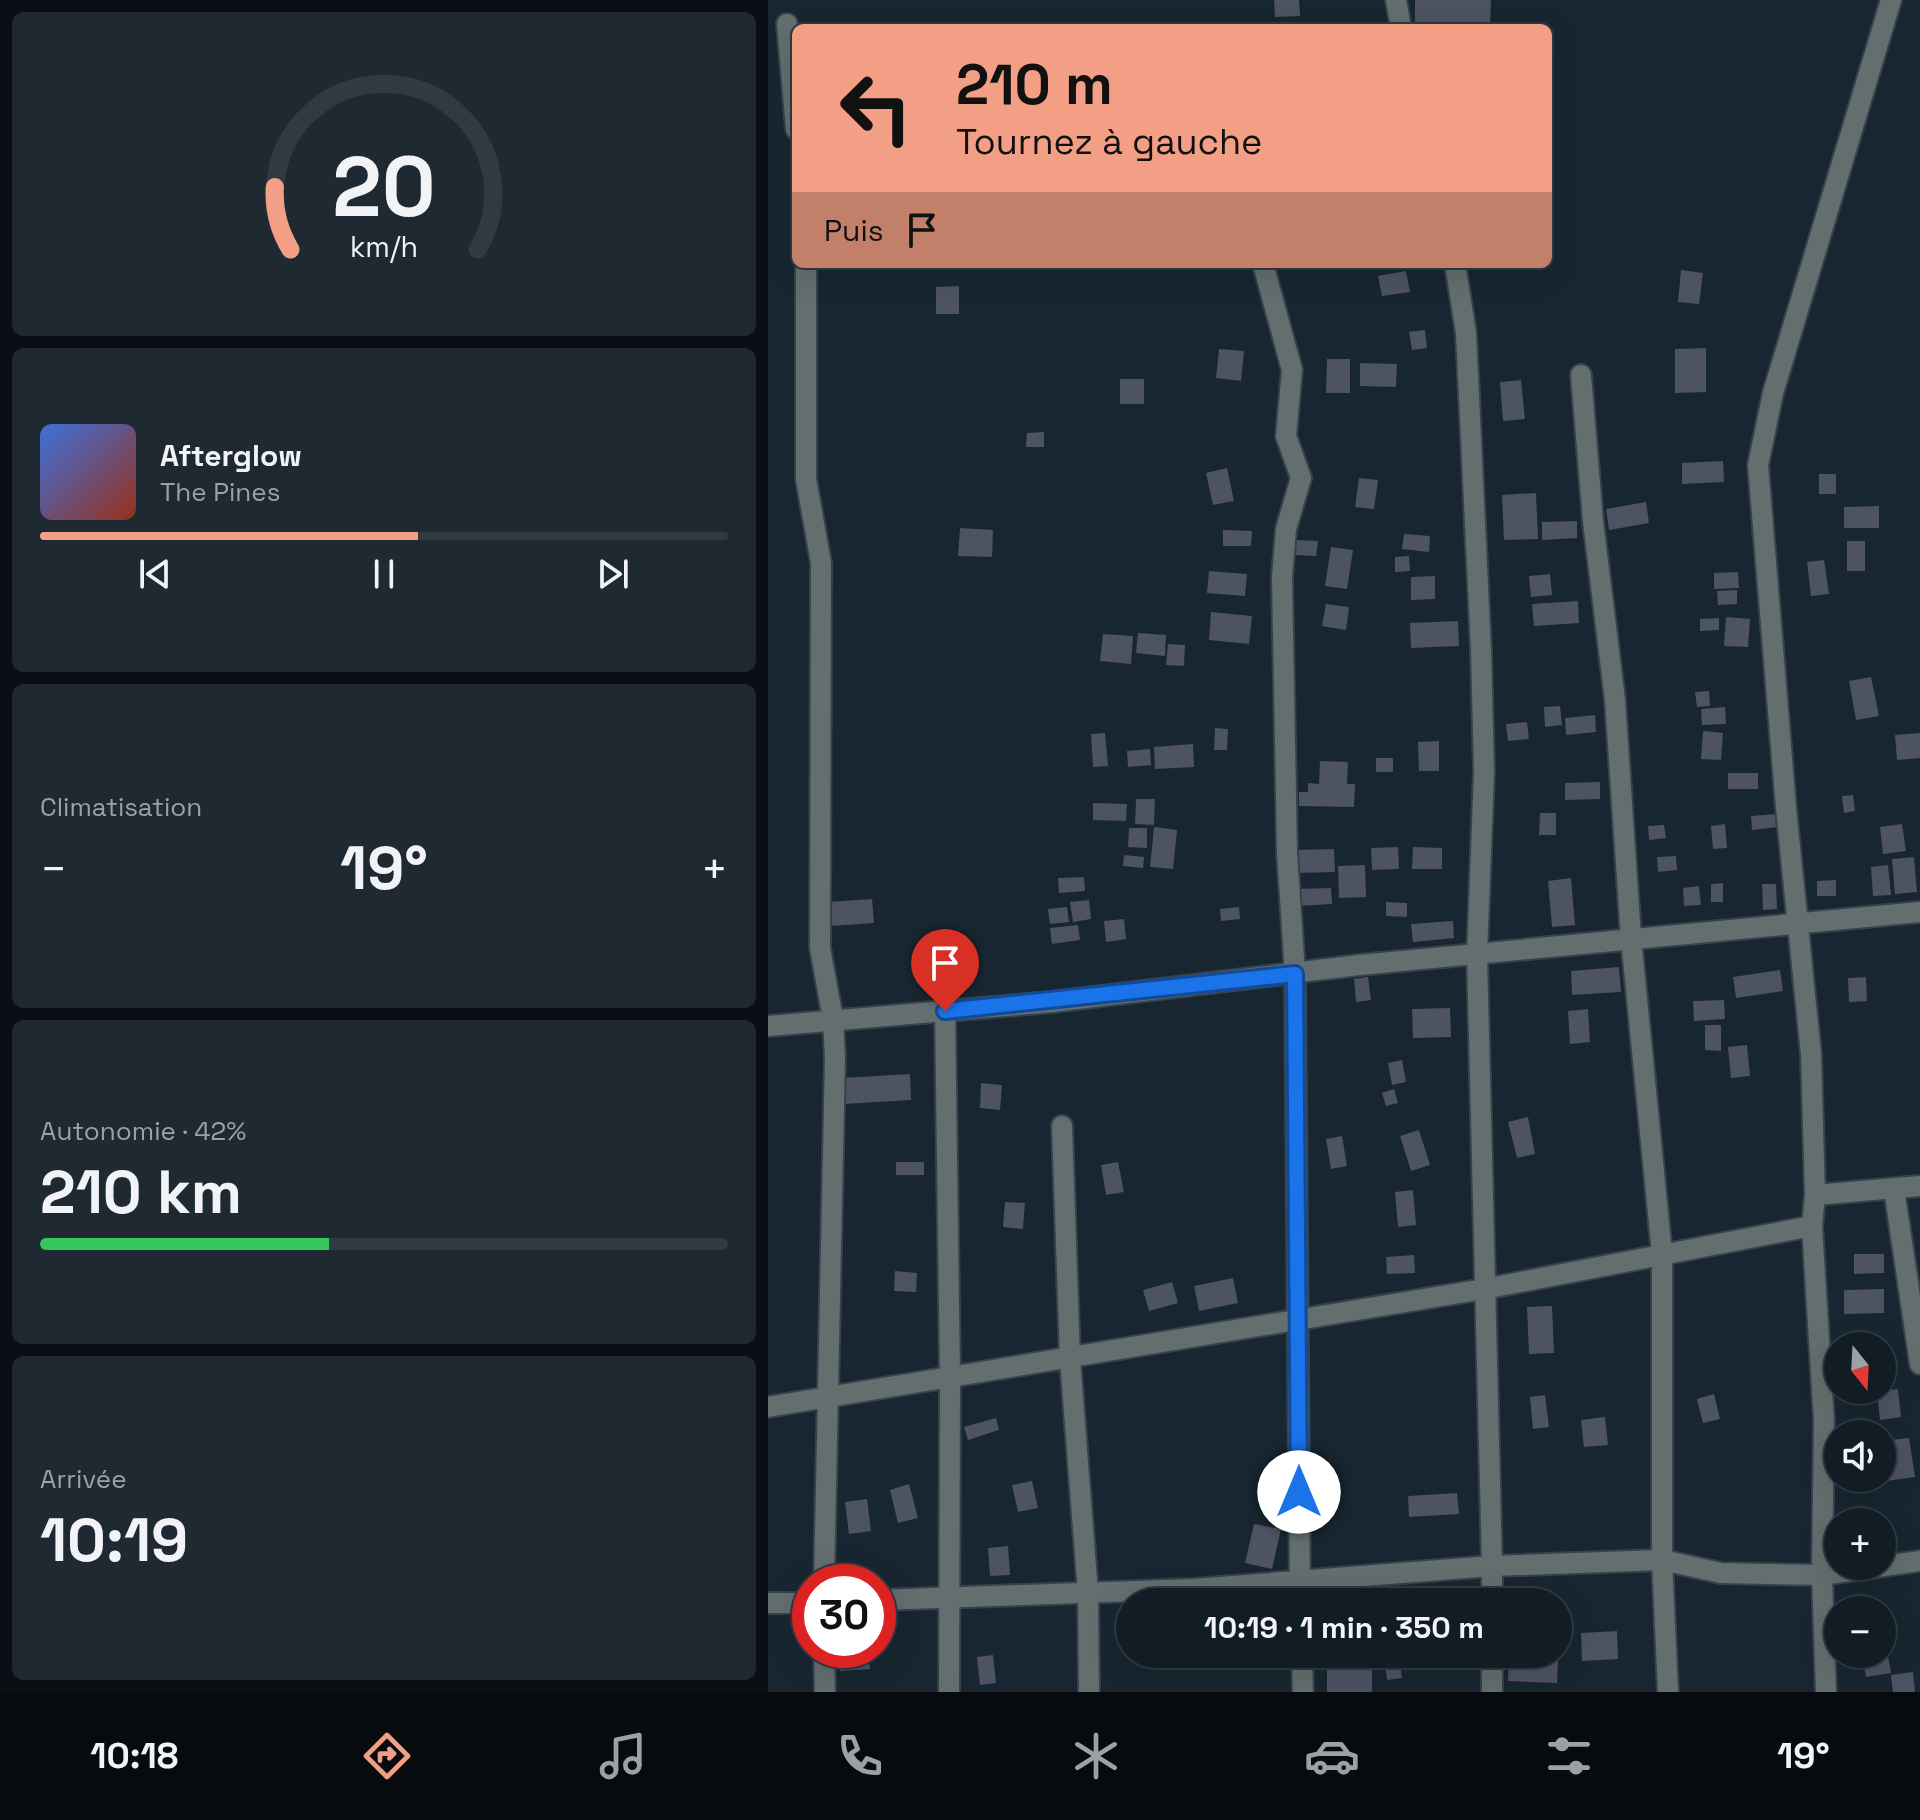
<!DOCTYPE html>
<html lang="fr">
<head>
<meta charset="utf-8">
<style>
	body { margin:0; font-family:"Space Grotesk",sans-serif; background:#1e2931; color:#f1f3f6; height:100vh; display:flex; flex-direction:column; font-size:30px; white-space:nowrap }
	* { box-sizing:border-box; margin:0 }
	p { font-size:26px; color:#9ca1a6 }
	.icon { flex:none; width:44px; height:44px; fill:none; stroke:currentColor; stroke-width:2; stroke-linecap:round; stroke-linejoin:round }
	.map { position:relative; flex:1; overflow:hidden }
	.sheet { display:flex; flex-direction:column; gap:12px; padding:12px; background:#090f14; width:768px }
	.sheet>* { flex:none }
	.guide { position:absolute; left:24px; top:24px; width:760px; height:244px; border-radius:12px; box-shadow:0 8px 32px #0002,0 0 0 2px #303a41; background:#f39f85; color:#111; overflow:hidden }
	.needle { width:52px; rotate:162deg }
	.controls { position:absolute; left:1056px; top:1332px; display:grid; gap:16px }
	.controls a { display:grid; place-items:center; width:72px; height:72px; border-radius:50%; background:#111c24; box-shadow:0 8px 32px #0002,0 0 0 2px #303a41; font-size:40px }
	.speed { position:absolute; left:24px; top:1564px; display:flex; gap:16px; font-size:40px; font-weight:700; text-align:center }
	.speed>* { display:grid; place-content:center; width:104px; height:104px; border-radius:50%; background:#111c24; box-shadow:0 8px 32px #0002,0 0 0 2px #303a41; line-height:1 }
	.speed .limit { border:12px solid #d22; background:#fff; color:#111 }
	.pin { position:absolute; display:grid; place-items:center; width:68px; height:68px; color:#fff; margin:-82px -34px; border-radius:50% 50% 50% 0; rotate:-45deg; box-shadow:0 0 8px #0007 }
	.pin .icon { rotate:45deg }
	.me { position:absolute; width:88px; margin:-44px; rotate:0deg; stroke-linejoin:round; filter:drop-shadow(0 0 6px #0008) }
	.turn { display:flex; align-items:center; gap:28px; height:168px; padding:0 32px; font-size:36px }
	.turn .icon { width:104px; height:104px; stroke-width:2.5 }
	.turn b { display:block; font-size:56px; line-height:68px }
	.then { display:flex; align-items:center; height:76px; padding:0 32px; background:#0003; gap:16px; font-size:30px }
	.big { font-size:60px; font-weight:600; line-height:1.1 }
	.sheet .card { flex:1; display:flex; flex-direction:column; justify-content:center; gap:12px; min-width:0; padding:0 28px; border-radius:12px; background:#1e2931 }
	.sheet .dial { align-items:center; gap:0 }
	.dial svg { height:208px; overflow:visible; fill:none; stroke:#303a41; stroke-width:7; stroke-linecap:round; text-anchor:middle }
	.dial text { fill:#f1f3f6; stroke:none }
	.song { display:flex; align-items:center; gap:24px }
	.cover { width:96px; height:96px; border-radius:12px; background:linear-gradient(135deg,hsl(220 70% 55%),hsl(10 70% 35%)) }
	.played { height:8px; border-radius:4px; background:linear-gradient(90deg,#f39f85 55%,#303a41 55%) }
	.keys { display:flex; justify-content:space-around; direction:ltr }
	.heat { display:flex; justify-content:space-between; align-items:center; font-size:44px; direction:ltr }
	.charge { height:12px; border-radius:6px; background:linear-gradient(90deg,#34c759 42%,#303a41 0) }
	.trip { position:absolute; left:348px; top:1588px; width:456px; height:80px; border-radius:40px; background:#111c24; box-shadow:0 8px 32px #0002,0 0 0 2px #303a41; font-weight:600; line-height:80px; text-align:center }
	.tab-bar { display:flex; height:128px; justify-content:space-around; align-items:center; background:#070b0e; color:#9ca1a6 }
	.tab-bar .icon { width:56px; height:56px }
	.tab-bar .active { color:#f39f85 }
	.tab-bar b { font-size:36px; color:#f1f3f6 }
	main { display:flex; flex:1; min-height:0 }
	.map>svg:first-child { display:block }
	.building { fill:#4d5363 }
	.lines { fill:none; stroke-linecap:round; stroke-linejoin:round }
	.minor-casing { stroke:#34424c; stroke-width:24 }
	.minor { stroke:#646e6f; stroke-width:20 }
	.route-casing { stroke:#114b97; stroke-width:20 }
	.route { stroke:#1a73e8; stroke-width:14 }
</style>
</head>
<body>
<main>
<section class="sheet">
<div class="card dial"><svg viewBox="0 0 100 80">
<path d="M14 69A42 42 0 1 1 86 69"/>
<path d="M14 69A42 42 0 0 1 8 45" stroke="#f39f85"/>
<text x="50" y="56" font-size="32" font-weight="700">20</text>
<text x="50" y="72" font-size="11">km/h</text>
</svg></div>
<div class="card">
<div class="song"><i class="cover"></i><div><b>Afterglow</b><p>The Pines</p></div></div>
<div class="played"></div>
<div class="keys"><svg class="icon" aria-label="previous" viewBox="0 0 24 24"><path d="M18 5L8 12l10 7zM5 5v14"/></svg><svg class="icon" aria-label="pause" viewBox="0 0 24 24"><path d="M8 5v14M16 5v14"/></svg><svg class="icon" aria-label="next" viewBox="0 0 24 24"><path d="M6 5l10 7-10 7zM19 5v14"/></svg></div>
</div>
<div class="card"><p>Climatisation</p>
<div class="heat"><a>−</a><b class="big">19°</b><a>+</a></div>
</div>
<div class="card"><p>Autonomie · 42%</p><b class="big">210 km</b><div class="charge"></div></div>
<div class="card"><p>Arrivée</p><b class="big">10:19</b></div>
</section>
<div class="map">
<svg width="1152" height="1692" viewBox="0 0 1152 1692">
	<rect width="100%" height="100%" fill="#172630"/>
	<g class="building">
		<path d="M506,0H531L532,16L507,17Z"/>
		<path d="M647,0H723L722,28H647Z"/>
		<path d="M913,270L935,273L931,304L910,302Z"/>
		<path d="M638,271L642,292L614,296L610,276Z"/>
		<path d="M191,286V314H168V287Z"/>
		<path d="M657,330L659,348L644,350L641,332Z"/>
		<path d="M938,348V392L907,393V349Z"/>
		<path d="M451,349L476,351L473,381L448,378Z"/>
		<path d="M559,359H582V393H558Z"/>
		<path d="M592,363L629,364L628,387L592,386Z"/>
		<rect x="352" y="379" width="24" height="25"/>
		<path d="M753,380L757,419L735,421L732,382Z"/>
		<path d="M276,432V447H258L259,433Z"/>
		<path d="M955,461L956,482L914,484V463Z"/>
		<path d="M459,468L466,501L445,505L438,473Z"/>
		<rect x="1051" y="474" width="17" height="20"/>
		<path d="M591,478L610,480L606,509L587,507Z"/>
		<path d="M768,493L770,539L736,540L734,495Z"/>
		<path d="M878,502L881,523L841,530L838,509Z"/>
		<path d="M1111,506V528H1076V507Z"/>
		<path d="M809,521V538L774,540V522Z"/>
		<path d="M192,528L225,530L224,557L190,556Z"/>
		<path d="M455,530L484,531L483,546H455Z"/>
		<path d="M636,534L662,536L661,552L634,549Z"/>
		<path d="M528,540L550,541L548,556L527,555Z"/>
		<rect x="1079" y="541" width="18" height="30"/>
		<path d="M563,547L585,550L579,589L557,586Z"/>
		<path d="M641,556L642,571L627,572V557Z"/>
		<path d="M1056,560L1061,594L1043,596L1039,562Z"/>
		<path d="M441,571L479,574L477,596L439,593Z"/>
		<path d="M970,572L971,588L946,589V573Z"/>
		<path d="M782,574L784,595L763,597L761,576Z"/>
		<path d="M667,576V599L643,600V577Z"/>
		<path d="M969,590V604L950,605L949,591Z"/>
		<path d="M810,601L811,623L766,626L764,604Z"/>
		<path d="M558,604L581,607L578,630L554,626Z"/>
		<path d="M443,612L484,616L481,644L441,640Z"/>
		<path d="M958,617L982,619L980,647L956,646Z"/>
		<path d="M951,618V630L932,631V619Z"/>
		<path d="M690,621L691,646L643,648L642,623Z"/>
		<path d="M370,633L398,635L397,656L368,653Z"/>
		<path d="M335,634L365,636L363,664L332,661Z"/>
		<path d="M400,644L417,645L416,666L398,665Z"/>
		<path d="M1103,677L1111,716L1088,720L1081,681Z"/>
		<path d="M941,691L942,706L929,707L927,692Z"/>
		<path d="M792,706L794,725L777,727L776,707Z"/>
		<path d="M957,707L958,724L934,725L933,709Z"/>
		<path d="M827,715L828,732L798,735L797,718Z"/>
		<path d="M759,722L761,739L740,741L738,724Z"/>
		<path d="M447,728L460,729L459,750H446Z"/>
		<path d="M935,731L955,733L953,760L933,759Z"/>
		<path d="M337,733L340,766L325,767L323,734Z"/>
		<path d="M1152,733V758L1129,760L1127,735Z"/>
		<path d="M671,741V771H651L650,742Z"/>
		<path d="M425,744L426,767L387,769L386,747Z"/>
		<path d="M382,749L383,765L360,767L359,751Z"/>
		<rect x="608" y="758" width="17" height="14"/>
		<path d="M552,761L580,762L579,784H587L586,807L531,806V792H540V783L551,784Z"/>
		<rect x="960" y="773" width="30" height="16"/>
		<path d="M832,782V799L797,800V783Z"/>
		<path d="M1085,795L1087,811L1076,813L1074,796Z"/>
		<path d="M368,799H387L386,825L367,824Z"/>
		<path d="M325,803L359,804L358,821L325,820Z"/>
		<path d="M772,813H788V835H771Z"/>
		<path d="M1008,814L1009,827L984,830L983,816Z"/>
		<path d="M957,824L959,848L945,849L943,826Z"/>
		<path d="M1134,824L1138,851L1115,854L1112,827Z"/>
		<path d="M896,825L898,838L881,840L880,826Z"/>
		<path d="M386,827L409,830L405,869L382,867Z"/>
		<path d="M361,828H379V848L360,847Z"/>
		<path d="M630,847L631,869L604,870L603,848Z"/>
		<path d="M645,847L674,848V869H644Z"/>
		<path d="M566,849L567,872L529,873L528,850Z"/>
		<path d="M356,855L376,857L375,868L355,866Z"/>
		<path d="M908,856L909,870L890,872L889,857Z"/>
		<path d="M1146,857L1149,892L1127,894L1124,859Z"/>
		<path d="M597,865L598,897L571,898L570,866Z"/>
		<path d="M1120,865L1123,895L1105,896L1103,867Z"/>
		<path d="M316,877L317,891L291,893L290,878Z"/>
		<path d="M803,878L807,925L784,927L780,881Z"/>
		<path d="M1068,880V896H1049V881Z"/>
		<path d="M955,883V902H943V884Z"/>
		<path d="M994,884H1008L1009,909L995,910Z"/>
		<path d="M931,886L933,905L916,906L915,888Z"/>
		<path d="M563,888L564,904L528,906V889Z"/>
		<path d="M104,899L106,923L62,926L60,902Z"/>
		<path d="M321,900L323,919L305,922L302,902Z"/>
		<path d="M618,902L639,903V917L618,916Z"/>
		<path d="M299,907L301,922L282,924L280,909Z"/>
		<path d="M471,907L472,919L453,921L452,909Z"/>
		<path d="M356,919L358,939L338,942L336,921Z"/>
		<path d="M685,921L686,938L645,942L643,924Z"/>
		<path d="M310,925L312,940L284,944L282,928Z"/>
		<path d="M851,967L853,992L804,995L803,971Z"/>
		<path d="M1012,970L1015,991L968,998L965,977Z"/>
		<path d="M600,977L603,1000L588,1002L586,979Z"/>
		<path d="M1098,977L1099,1001L1081,1002L1080,978Z"/>
		<path d="M956,1000L957,1019L926,1021L925,1001Z"/>
		<path d="M682,1008L683,1037L645,1038L644,1009Z"/>
		<path d="M820,1009L822,1042L802,1044L800,1011Z"/>
		<path d="M937,1025H953V1051L937,1050Z"/>
		<path d="M979,1045L982,1076L963,1078L960,1047Z"/>
		<path d="M634,1060L638,1082L624,1085L620,1063Z"/>
		<path d="M142,1074L143,1100L76,1104L74,1078Z"/>
		<path d="M213,1083L234,1085L232,1110L212,1108Z"/>
		<path d="M626,1089L630,1103L618,1106L614,1093Z"/>
		<path d="M760,1117L767,1154L749,1158L740,1122Z"/>
		<path d="M651,1130L662,1165L643,1171L632,1136Z"/>
		<path d="M574,1136L579,1166L563,1169L558,1139Z"/>
		<rect x="128" y="1162" width="28" height="13"/>
		<path d="M350,1162L356,1192L338,1195L333,1165Z"/>
		<path d="M645,1190L648,1225L630,1227L627,1192Z"/>
		<path d="M237,1202L257,1203L255,1229L235,1227Z"/>
		<path d="M1086,1254H1116V1273L1086,1274Z"/>
		<path d="M646,1255L647,1273L619,1274L618,1257Z"/>
		<path d="M127,1271L149,1273L148,1292L126,1291Z"/>
		<path d="M465,1278L470,1303L431,1311L426,1286Z"/>
		<path d="M404,1282L410,1303L381,1311L375,1290Z"/>
		<path d="M1116,1289V1313L1076,1314V1290Z"/>
		<path d="M784,1306L786,1353L761,1354L759,1307Z"/>
		<path d="M1130,1389L1133,1417L1112,1420L1109,1391Z"/>
		<path d="M946,1394L952,1419L935,1423L929,1399Z"/>
		<path d="M777,1395L781,1427L765,1429L762,1397Z"/>
		<path d="M837,1417L840,1445L816,1447L813,1420Z"/>
		<path d="M228,1418L231,1430L200,1440L196,1427Z"/>
		<path d="M1141,1438L1147,1477L1118,1481L1114,1441Z"/>
		<path d="M264,1481L270,1508L250,1512L244,1485Z"/>
		<path d="M141,1484L150,1518L130,1523L122,1490Z"/>
		<path d="M689,1493L691,1514L641,1517L640,1496Z"/>
		<path d="M99,1499L103,1531L81,1534L77,1502Z"/>
		<path d="M486,1524L513,1529L504,1569L477,1563Z"/>
		<path d="M240,1546L242,1575L222,1576L220,1548Z"/>
		<path d="M692,1587L694,1602H673L672,1588Z"/>
		<path d="M849,1631L850,1659L814,1661L813,1633Z"/>
		<path d="M100,1652L102,1669L72,1671L71,1654Z"/>
		<path d="M631,1654L634,1678L619,1680L616,1656Z"/>
		<path d="M225,1655L228,1683L212,1685L209,1657Z"/>
		<path d="M1120,1656L1123,1673L1098,1677L1095,1660Z"/>
		<path d="M741,1659L790,1660L789,1683L740,1681Z"/>
		<rect x="559" y="1669" width="45" height="23"/>
		<path d="M1145,1672L1147,1692H1125L1123,1675Z"/>
	</g>
	<g class="lines">
		<defs>
			<g id="minor">
				<path d="M628,0L633,28"/>
				<path d="M19,24L28,129"/>
				<path d="M38,264V479L53,563L52,948L65,1019L67,1057L56,1582"/>
				<path d="M495,264L524,370L518,436L533,478L518,529L514,577L519,852L527,974L532,1602"/>
				<path d="M813,375L825,521L847,700L863,938L894,1254V1560L900,1692"/>
				<path d="M177,1011L182,1379L181,1692"/>
				<path d="M0,1026L284,1002L591,965L1152,912"/>
				<path d="M294,1126L302,1359L320,1593L321,1692"/>
				<path d="M1126,1189L1152,1364"/>
				<path d="M1047,1195L1152,1186"/>
				<path d="M0,1407L716,1289L1044,1226"/>
				<path d="M110,1600L426,1589L724,1566L709,955L716,772L713,650L698,333L687,264"/>
				<path d="M724,1602V1566L894,1560L953,1573L1054,1575L1152,1561"/>
				<path d="M0,1603H42"/>
				<path d="M56,1650L57,1692"/>
				<path d="M534,1654L535,1692"/>
				<path d="M724,1654V1692"/>
				<path d="M1058,1692L1054,1575L1056,1421L1044,1226L1047,1195L1043,1054L1018,808L990,465L1005,393L1123,0"/>
			</g>
		</defs>
		<use href="#minor" class="minor-casing"/>
		<use href="#minor" class="minor"/>
	</g>
	<g class="lines">
		<defs>
			<path id="route" d="M177,1011L527,974L531,1492"/>
		</defs>
		<use href="#route" class="route-casing"/>
		<use href="#route" class="route"/>
	</g>
</svg>
<div class="controls">
<a><svg class="needle" viewBox="-14 -14 28 28"><path d="M0-13l5 13h-10z" fill="#e53935"/><path d="M0 13l5-13h-10z" fill="#9ca1a6"/></svg></a>
<a><svg class="icon" aria-label="sound" viewBox="0 0 24 24"><path d="M4 9h4l5-4v14l-5-4H4zM17 9q2 3 0 6"/></svg></a>
<a>+</a>
<a>−</a>
</div>
<div class="speed"><div class="limit">30</div></div>
<div class="pin" style="left:177px;top:1011px;background:#d93025"><svg class="icon" aria-label="arrive" viewBox="0 0 24 24"><path d="M6 21V4h12l-3 4 3 4H6"/></svg></div>
<svg class="me" style="left:531px;top:1492px" viewBox="-20 -20 40 40"><circle r="19" fill="#fff"/><path d="M0-13L10 11 0 6-10 11z" fill="#1a73e8"/></svg>
<div class="trip">10:19 · 1 min · 350 m</div>
<div class="guide">
<div class="turn"><svg class="icon" aria-label="left" viewBox="0 0 24 24"><path d="M17 20v-9H6M10 6l-5 5 5 5"/></svg><div><b>210 m</b>Tournez à gauche</div></div>
<div class="then">Puis<svg class="icon" aria-label="arrive" viewBox="0 0 24 24"><path d="M6 21V4h12l-3 4 3 4H6"/></svg></div>
</div>
</div>
</main>
<nav class="tab-bar">
<b>10:18</b>
<svg class="icon active" aria-label="directions" viewBox="0 0 24 24"><path d="M12 3l9 9-9 9-9-9zM9 14v-3h6M13 9l2 2-2 2"/></svg>
<svg class="icon" aria-label="music" viewBox="0 0 24 24"><path d="M9 18V5l10-2v13"/><circle cx="6" cy="18" r="3"/><circle cx="16" cy="16" r="3"/></svg>
<svg class="icon" aria-label="phone" viewBox="0 0 24 24"><path d="M5 4h4l2 5-3 2q2 4 5 5l2-3 5 2v4C11 20 4 13 5 4z"/></svg>
<svg class="icon" aria-label="climate" viewBox="0 0 24 24"><path d="M12 3v18M4 7l16 10M4 17L20 7"/></svg>
<svg class="icon" aria-label="car" viewBox="0 0 24 24"><path d="M5 17H2v-5l4-1 3-4h7l3 4 3 1v5h-3M9 17h6M6 11h13"/><circle cx="7" cy="17" r="2"/><circle cx="17" cy="17" r="2"/></svg>
<svg class="icon" aria-label="filters" viewBox="0 0 24 24"><path d="M4 7h16M4 17h16"/><circle cx="9" cy="7" r="2"/><circle cx="15" cy="17" r="2"/></svg>
<b>19°</b>
</nav>
</body>
</html>
